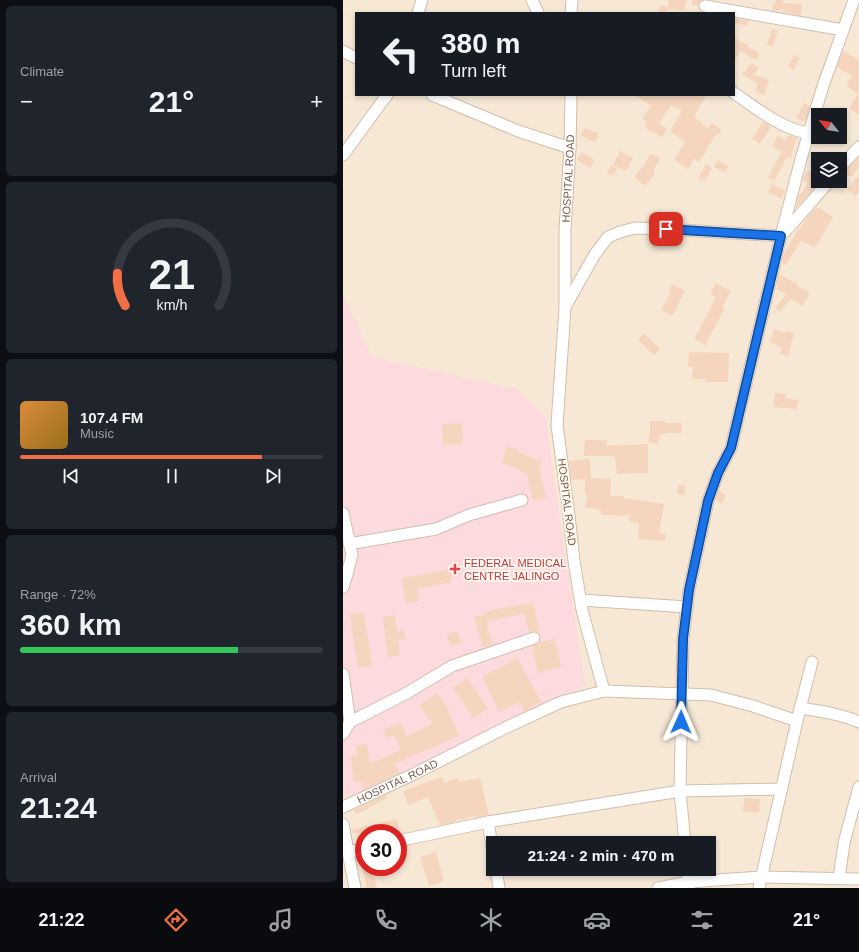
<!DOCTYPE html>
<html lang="en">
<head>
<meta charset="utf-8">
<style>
	body { margin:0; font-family:Helvetica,sans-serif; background:#20242c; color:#f1f3f6; height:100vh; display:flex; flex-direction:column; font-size:15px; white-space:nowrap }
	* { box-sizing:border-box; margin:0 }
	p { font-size:13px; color:#9ea1a6 }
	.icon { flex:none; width:22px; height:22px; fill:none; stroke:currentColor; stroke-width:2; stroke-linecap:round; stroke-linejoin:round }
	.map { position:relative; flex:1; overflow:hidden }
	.sheet { display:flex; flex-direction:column; gap:6px; padding:6px; background:#0d0f14; width:343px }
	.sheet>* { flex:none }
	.guide { position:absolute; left:12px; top:12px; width:380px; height:84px; border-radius:0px; box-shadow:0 2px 6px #0003; background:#171b24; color:#f1f3f6; overflow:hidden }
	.needle { width:26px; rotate:300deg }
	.controls { position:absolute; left:468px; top:108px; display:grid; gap:8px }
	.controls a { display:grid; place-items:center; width:36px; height:36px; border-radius:0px; background:#171b24; box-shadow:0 2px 6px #0003; font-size:20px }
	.speed { position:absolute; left:12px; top:824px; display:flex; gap:8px; font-size:20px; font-weight:700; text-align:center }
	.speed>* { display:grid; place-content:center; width:52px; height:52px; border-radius:50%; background:#171b24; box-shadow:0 2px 6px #0003; line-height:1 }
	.speed .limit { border:6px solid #d22; background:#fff; color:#111 }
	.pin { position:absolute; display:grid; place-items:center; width:34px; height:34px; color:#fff; margin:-17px; border-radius:8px; box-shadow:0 2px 6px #0006 }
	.me { position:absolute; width:44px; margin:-22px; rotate:1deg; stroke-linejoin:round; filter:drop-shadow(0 0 3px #0008) }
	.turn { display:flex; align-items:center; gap:14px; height:84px; padding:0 20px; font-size:18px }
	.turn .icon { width:52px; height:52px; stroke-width:2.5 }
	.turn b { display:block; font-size:28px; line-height:34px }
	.big { font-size:30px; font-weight:800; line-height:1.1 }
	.sheet .widget { flex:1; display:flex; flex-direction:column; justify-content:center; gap:6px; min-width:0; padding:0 14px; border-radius:6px; background:#20242c }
	.sheet .dial { align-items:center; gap:0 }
	.dial svg { height:104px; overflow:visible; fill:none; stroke:#363941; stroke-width:7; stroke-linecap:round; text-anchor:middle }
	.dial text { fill:#f1f3f6; stroke:none }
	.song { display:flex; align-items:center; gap:12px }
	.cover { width:48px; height:48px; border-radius:6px; background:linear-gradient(135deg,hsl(30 70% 55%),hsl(40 70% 35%)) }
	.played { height:4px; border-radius:2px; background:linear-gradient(90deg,#f06f45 80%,#363941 80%) }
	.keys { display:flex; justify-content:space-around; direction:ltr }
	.heat { display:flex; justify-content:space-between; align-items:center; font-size:22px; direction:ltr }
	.charge { height:6px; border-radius:3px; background:linear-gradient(90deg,#34c759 72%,#363941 0) }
	.trip { position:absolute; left:143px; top:836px; width:230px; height:40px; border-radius:0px; background:#171b24; box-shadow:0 2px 6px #0003; font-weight:800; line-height:40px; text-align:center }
	.menu { display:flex; height:64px; justify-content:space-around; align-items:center; background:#090b0e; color:#9ea1a6 }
	.menu .icon { width:28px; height:28px }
	.menu .on { color:#f06f45 }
	.menu b { font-size:18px; color:#f1f3f6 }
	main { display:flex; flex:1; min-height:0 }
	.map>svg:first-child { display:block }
	.residential { fill:#f6e8d5; fill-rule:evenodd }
	.medical { fill:#fcdadd }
	.building { fill:#f5d5bd }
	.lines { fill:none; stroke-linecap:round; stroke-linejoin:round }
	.minor-casing { stroke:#d1beac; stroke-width:13 }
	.minor { stroke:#fff; stroke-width:11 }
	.route-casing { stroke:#114b97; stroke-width:10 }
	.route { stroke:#1a73e8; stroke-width:7 }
	.health-dot { fill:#e0444e; stroke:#fff9ef; stroke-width:1.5 }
	.labels { text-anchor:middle; stroke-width:3.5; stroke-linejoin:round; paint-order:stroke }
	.street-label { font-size:11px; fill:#7a5c49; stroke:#fff9ef }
	.health-label { font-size:11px; fill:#be3a42; stroke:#fff9ef; text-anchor:start }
</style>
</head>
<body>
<main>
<section class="sheet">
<div class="widget"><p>Climate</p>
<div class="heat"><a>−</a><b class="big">21°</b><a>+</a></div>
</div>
<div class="widget dial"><svg viewBox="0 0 100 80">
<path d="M14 69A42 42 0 1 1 86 69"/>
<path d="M14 69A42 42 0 0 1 8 44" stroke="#f06f45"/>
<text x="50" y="56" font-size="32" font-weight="700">21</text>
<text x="50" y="72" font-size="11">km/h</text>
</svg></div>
<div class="widget">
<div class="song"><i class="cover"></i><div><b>107.4 FM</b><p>Music</p></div></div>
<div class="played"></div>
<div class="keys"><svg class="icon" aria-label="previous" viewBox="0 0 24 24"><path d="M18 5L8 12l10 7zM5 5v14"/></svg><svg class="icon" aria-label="pause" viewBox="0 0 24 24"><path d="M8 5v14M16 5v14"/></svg><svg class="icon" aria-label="next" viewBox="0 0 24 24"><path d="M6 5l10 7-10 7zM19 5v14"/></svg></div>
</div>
<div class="widget"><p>Range · 72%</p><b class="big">360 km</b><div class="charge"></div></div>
<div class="widget"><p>Arrival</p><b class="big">21:24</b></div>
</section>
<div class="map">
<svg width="516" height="888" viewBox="0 0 516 888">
	<rect width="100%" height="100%" fill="#fef6e7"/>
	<path class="residential" d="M0,0H516V888H0ZM13,13H391V95H13ZM475,115H497V137H475ZM475,159H497V181H475ZM21,833H55V867H21ZM150,843H366V869H150Z"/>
	<path class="medical" d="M0,294L29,357L174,389L203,418L207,452L242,686L13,794L0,797Z"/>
	<g class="building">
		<path d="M326,0H343L342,10L325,9Z"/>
		<path d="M349,0H359L356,2L355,6L349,5Z"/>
		<path d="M433,0H440V3L459,4L458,16L440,12V9L430,11L429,4L432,3Z"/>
		<path d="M317,5L325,7L323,13H315Z"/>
		<path d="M391,18L405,21L404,26L391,23Z"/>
		<path d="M429,29L435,31L430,46L424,44Z"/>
		<path d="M391,38L405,45V47L416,53L413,60L397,51L391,60Z"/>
		<path d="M500,51L516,60V115L506,109L515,94L503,86L509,76L494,67Z"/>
		<path d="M451,55L457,58L451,70L445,66Z"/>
		<path d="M408,63L416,68L411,75L426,80L421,95L412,91L415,84L399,74L400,71L402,72Z"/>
		<path d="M292,95H363L351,117L365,128L369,123L379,130L375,135L373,134L356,162L351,159L345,169L331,160L342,142L327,131L339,111L328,105L316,123L324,129L319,137L302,128L304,122L299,119L308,106Z"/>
		<path d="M461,103L467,106L462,121L460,120L459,121L453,118Z"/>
		<path d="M420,122V123L421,122L426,125V126L428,127L417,144L409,139Z"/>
		<path d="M241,128L256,133L252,142L244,139V138L238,136Z"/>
		<path d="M446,135L454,138L452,142L448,158L444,157L431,181L425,177L439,151L429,147L434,136L443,140Z"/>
		<path d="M277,151L290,158L283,171L270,165Z"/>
		<path d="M238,152L252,160L247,168L234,160Z"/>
		<path d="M308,153L317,158L310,172L312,174L302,186L291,177L302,164Z"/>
		<path d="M516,157V166L509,177L501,173Z"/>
		<path d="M375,160L385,166L382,173L371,167Z"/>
		<path d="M363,164L369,168L362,181L355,178Z"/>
		<path d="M268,165L274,168L271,176L264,173Z"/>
		<path d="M465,170L475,176V181L470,190L453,208L456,196L465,183L460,180L461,176Z"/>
		<path d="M516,175V191L512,196L504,189Z"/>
		<path d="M429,184L442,191L438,199L425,192Z"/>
		<path d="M474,207L490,217L472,248L458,240L443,265L439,263L441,254L455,229H457L463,218Z"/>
		<path d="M436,274L454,284L453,285L467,293L460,306L448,299L437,312L432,308L443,294L433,289Z"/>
		<path d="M373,283L388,291L379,307L382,308L362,345L351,339L373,298L367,294Z"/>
		<path d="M329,284L342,291L329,316L318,310L328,292L326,290Z"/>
		<path d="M431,329L442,333L443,331L451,333L445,356L437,354L439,347L426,342Z"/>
		<path d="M301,333L317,349L311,355L295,340Z"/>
		<path d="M346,352L386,353L385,382H362V379H349L350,367H345Z"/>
		<path d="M432,393L443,394L442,398L455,400L454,409L430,407Z"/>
		<path d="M307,421H322V423H339V433H322V434L317,435L315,444L305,442L307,432Z"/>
		<path d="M119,423L120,444L100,445L99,424Z"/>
		<path d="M242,440H264L263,446L305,444V473H292L274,474L272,456H241Z"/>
		<path d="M164,447L176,450L175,452L199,462L196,469L203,498L190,501L184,474L175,470L176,469L159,463Z"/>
		<path d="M247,459L248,478L268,479L267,496H281V498L321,504L316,533L323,534L322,541L295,539L296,523L286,521L287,515L274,516V515H258V510L242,507L245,495H242V479L228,480L226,461Z"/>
		<path d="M335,485L343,486L341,495L334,494Z"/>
		<path d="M376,491L383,495L379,503L373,500Z"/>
		<path d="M107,569L109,582L75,589L76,601L63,603L59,578L82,574Z"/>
		<path d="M190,602L197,634L195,633L192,631L186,632L182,613L143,622L149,644L140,647L131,617L142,614V612Z"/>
		<path d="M21,613L29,666L15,668L7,615Z"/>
		<path d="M52,615L54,631L61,630L63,639L55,640L57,655L45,657L40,617Z"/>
		<path d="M114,631L118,643L107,646L104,634Z"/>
		<path d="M198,639V642L212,639L218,667L195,673L189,646L196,643Z"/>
		<path d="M174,657L198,702L182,711L176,702L156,712L139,677L168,662L167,661Z"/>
		<path d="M124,678L145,708L131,718L110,688Z"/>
		<path d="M94,693L106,710L105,711L116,736L53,763V764L52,765L57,773L19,790L18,781L11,782L8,756L14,755L13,746L24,744L27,764L58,750L51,735L43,738L40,730L58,723L63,736L90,724L76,705Z"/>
		<path d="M99,777L101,783L115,778L116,782L137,778L146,815L132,818L131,816L119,820L118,818L108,823L97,825L85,797L65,805L60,791Z"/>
		<path d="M42,795L44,798L13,815L11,810Z"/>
		<path d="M401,798L417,799L416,813L400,811Z"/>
		<path d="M54,819L57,833H9L8,830Z"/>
		<path d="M93,852L101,881L86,886L77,857Z"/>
		<path d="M19,867H29L34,888H24Z"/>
	</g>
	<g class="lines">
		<defs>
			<g id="minor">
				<path d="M189,0L195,13"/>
				<path d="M362,6L500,30"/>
				<path d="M75,13L79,0"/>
				<path d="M228,13L229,0"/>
				<path d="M0,51L13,58"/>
				<path d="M391,93C410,106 429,121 450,129C455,131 460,132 465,133"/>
				<path d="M89,95L175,131L227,148"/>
				<path d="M0,155L44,95"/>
				<path d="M497,167L516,147"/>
				<path d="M222,307L252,254L265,237L277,232L292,228L323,229L438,236L470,200L486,181"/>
				<path d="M0,513L9,555L3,578L0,587"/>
				<path d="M6,544L93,529L126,515L179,500"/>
				<path d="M238,600L344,607"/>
				<path d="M0,674L7,722"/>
				<path d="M261,691L368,695L410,706L454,721"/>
				<path d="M457,708C477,711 498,714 516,722"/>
				<path d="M0,734L7,722L64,693L109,666L191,638"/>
				<path id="s1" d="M0,807L69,775L162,728L218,702L261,691L239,610L231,561L226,515L214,425L222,308V230L227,148L228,95"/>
				<path d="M145,822L150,852"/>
				<path d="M0,824L5,852L12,888"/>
				<path d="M55,841L145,822L337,791L439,789"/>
				<path d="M342,843L337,791L340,639L346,590L365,501L375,473L388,448L438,236L458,159L480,86L511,0"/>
				<path d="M5,852L21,849"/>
				<path d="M153,869L156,888"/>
				<path d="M344,869L346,888"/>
				<path d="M496,878L501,843L516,787"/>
				<path d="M315,888L346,882L418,877L516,879"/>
				<path d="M416,888L454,721L469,662"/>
			</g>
		</defs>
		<use href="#minor" class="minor-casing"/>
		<use href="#minor" class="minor"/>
	</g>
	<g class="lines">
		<defs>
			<path id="route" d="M323,229L438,236L388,448L375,473L365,501L346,590L340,639L338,722"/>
		</defs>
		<use href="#route" class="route-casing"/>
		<use href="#route" class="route"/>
	</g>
	<path class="health-dot" d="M110 563h4v4h4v4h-4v4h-4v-4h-4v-4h4z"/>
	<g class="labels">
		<g class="street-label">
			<text dy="4" stroke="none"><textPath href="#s1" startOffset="804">HOSPITAL ROAD</textPath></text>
			<text transform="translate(224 502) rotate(83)" y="4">HOSPITAL ROAD</text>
			<text dy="4" stroke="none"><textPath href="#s1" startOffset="60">HOSPITAL ROAD</textPath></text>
		</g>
		<g class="health-label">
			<text x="121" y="567">FEDERAL MEDICAL<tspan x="121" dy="13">CENTRE JALINGO</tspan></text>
		</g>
	</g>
</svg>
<div class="controls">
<a><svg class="needle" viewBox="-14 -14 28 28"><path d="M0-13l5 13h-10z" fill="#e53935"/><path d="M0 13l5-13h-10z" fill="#9ea1a6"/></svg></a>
<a><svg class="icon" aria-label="layers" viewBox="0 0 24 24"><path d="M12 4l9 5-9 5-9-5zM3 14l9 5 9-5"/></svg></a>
</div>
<div class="speed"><div class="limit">30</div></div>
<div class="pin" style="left:323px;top:229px;background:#d93025"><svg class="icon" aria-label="arrive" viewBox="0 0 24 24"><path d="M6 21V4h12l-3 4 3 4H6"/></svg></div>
<svg class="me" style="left:338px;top:722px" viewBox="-20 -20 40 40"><path d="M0-17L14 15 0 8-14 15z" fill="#1a73e8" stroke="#fff" stroke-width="4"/></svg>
<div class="trip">21:24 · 2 min · 470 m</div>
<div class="guide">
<div class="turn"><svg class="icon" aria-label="left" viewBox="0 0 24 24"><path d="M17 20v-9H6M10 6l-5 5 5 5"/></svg><div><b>380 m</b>Turn left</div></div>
</div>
</div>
</main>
<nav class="menu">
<b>21:22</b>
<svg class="icon on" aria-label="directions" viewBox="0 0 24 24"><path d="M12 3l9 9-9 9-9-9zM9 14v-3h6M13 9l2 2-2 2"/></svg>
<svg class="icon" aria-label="music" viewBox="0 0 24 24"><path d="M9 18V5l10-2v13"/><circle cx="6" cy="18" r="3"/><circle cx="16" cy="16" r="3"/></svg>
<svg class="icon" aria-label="phone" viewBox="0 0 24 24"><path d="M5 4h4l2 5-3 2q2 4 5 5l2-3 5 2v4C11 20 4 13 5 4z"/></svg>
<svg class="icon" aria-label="climate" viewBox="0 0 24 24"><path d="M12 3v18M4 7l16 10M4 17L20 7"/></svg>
<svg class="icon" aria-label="car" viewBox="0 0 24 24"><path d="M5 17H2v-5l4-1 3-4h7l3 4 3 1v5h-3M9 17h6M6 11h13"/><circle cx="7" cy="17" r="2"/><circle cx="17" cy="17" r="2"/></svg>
<svg class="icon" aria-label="filters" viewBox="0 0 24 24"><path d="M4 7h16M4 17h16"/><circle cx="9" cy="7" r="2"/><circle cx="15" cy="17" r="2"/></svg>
<b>21°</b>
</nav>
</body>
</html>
